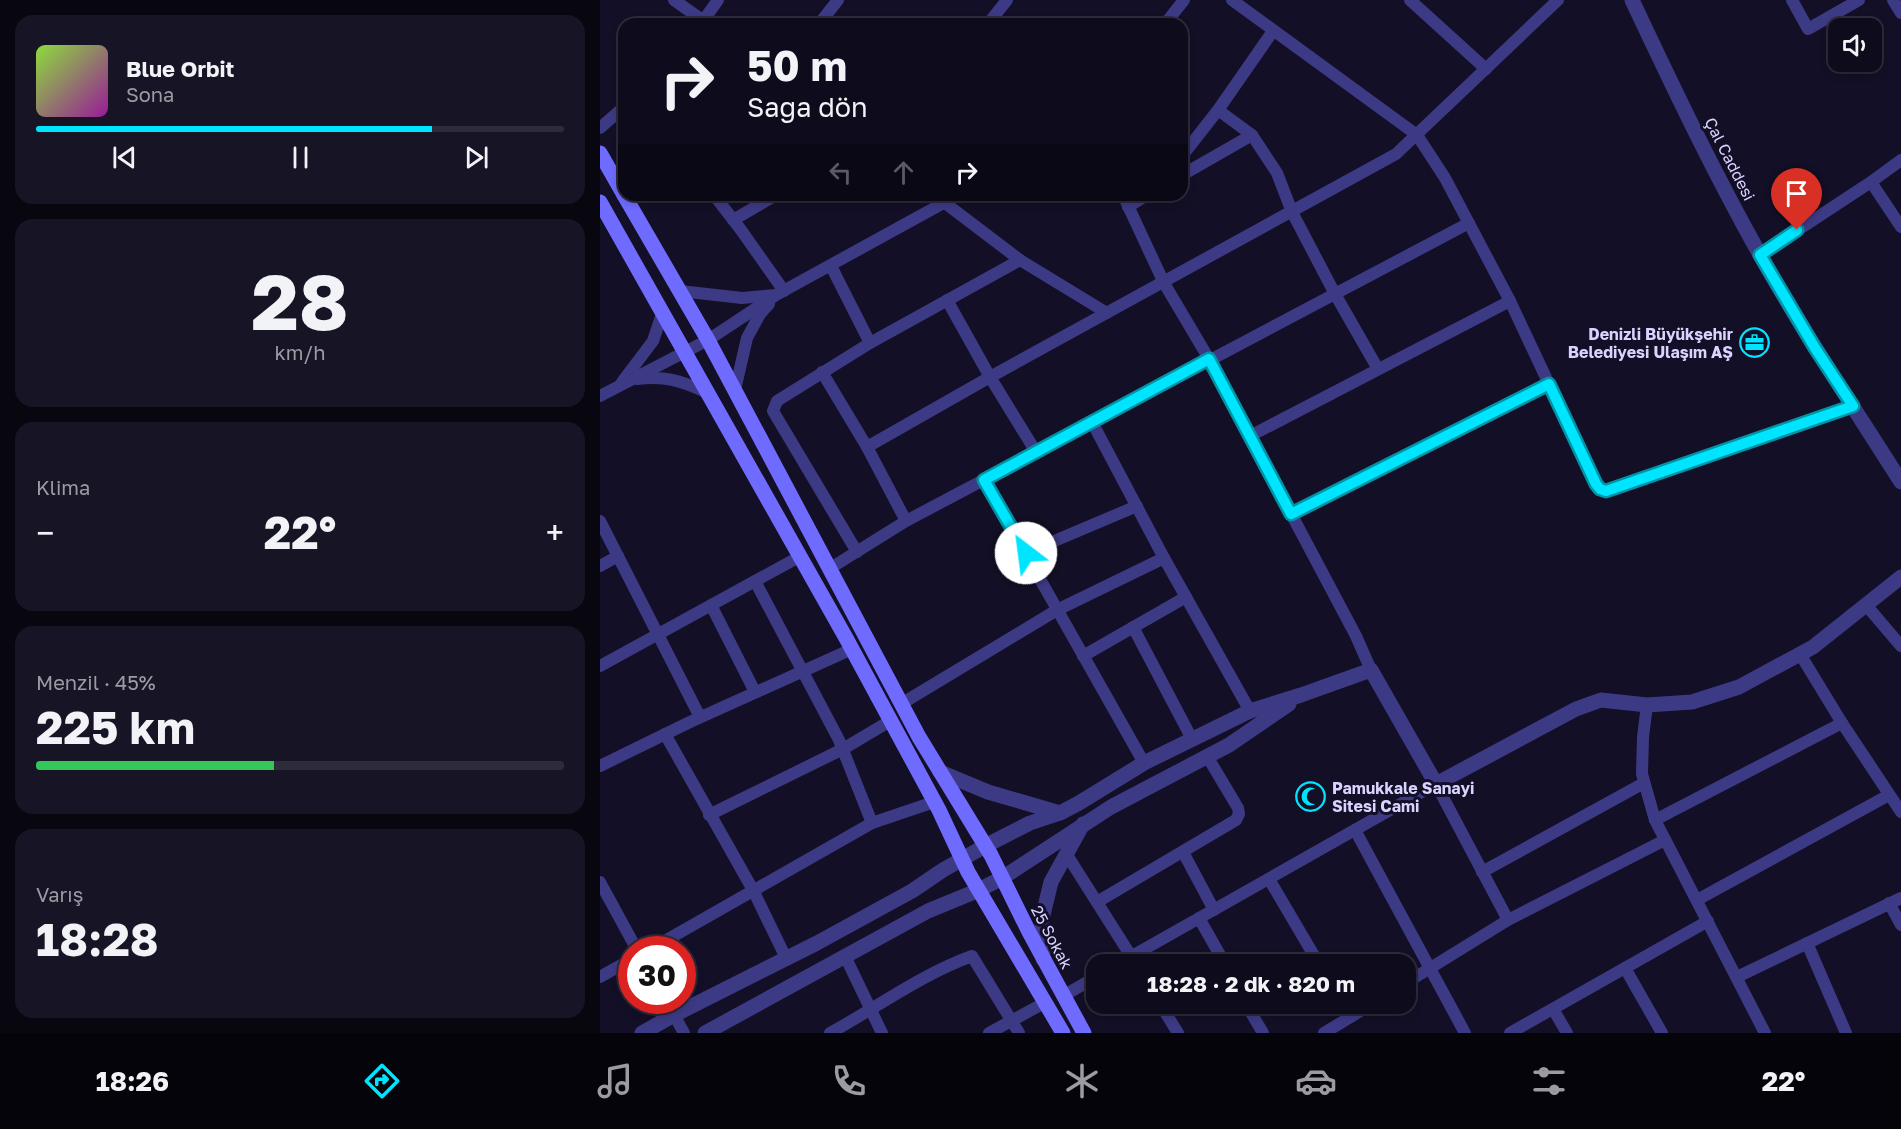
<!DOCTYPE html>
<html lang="tr">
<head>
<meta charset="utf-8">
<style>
	body { margin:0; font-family:"Golos Text",sans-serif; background:#171425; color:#f1f3f6; height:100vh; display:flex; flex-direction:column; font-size:22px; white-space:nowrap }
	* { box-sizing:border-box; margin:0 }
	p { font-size:20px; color:#9b9ba3 }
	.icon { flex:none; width:33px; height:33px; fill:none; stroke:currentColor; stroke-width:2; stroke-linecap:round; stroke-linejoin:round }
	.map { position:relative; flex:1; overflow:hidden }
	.drawer { display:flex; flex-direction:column; gap:15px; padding:15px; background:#08060f; width:600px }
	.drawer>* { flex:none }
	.guide { position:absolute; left:18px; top:18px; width:570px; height:183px; border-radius:18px; box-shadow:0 3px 9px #0003,0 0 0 2px #2e2b3b; background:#0e0b1c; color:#f1f3f6; overflow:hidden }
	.fabs { position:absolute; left:1228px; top:18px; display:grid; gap:12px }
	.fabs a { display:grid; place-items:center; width:54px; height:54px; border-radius:12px; background:#0e0b1c; box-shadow:0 3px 9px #0003,0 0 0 2px #2e2b3b; font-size:30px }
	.speed { position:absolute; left:18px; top:936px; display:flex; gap:12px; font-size:30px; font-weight:700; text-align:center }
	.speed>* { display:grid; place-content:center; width:78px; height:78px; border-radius:50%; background:#0e0b1c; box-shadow:0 3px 9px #0003,0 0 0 2px #2e2b3b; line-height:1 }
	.speed .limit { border:9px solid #d22; background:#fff; color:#111 }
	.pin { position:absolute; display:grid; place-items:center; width:51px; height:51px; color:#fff; margin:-62px -26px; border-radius:50% 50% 50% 0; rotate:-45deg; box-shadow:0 0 6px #0007 }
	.pin .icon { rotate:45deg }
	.me { position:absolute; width:66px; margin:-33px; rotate:330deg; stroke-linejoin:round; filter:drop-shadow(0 0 4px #0008) }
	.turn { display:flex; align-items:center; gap:21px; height:126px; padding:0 30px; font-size:27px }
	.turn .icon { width:78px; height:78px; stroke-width:2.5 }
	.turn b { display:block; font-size:42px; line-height:51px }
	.lanes { display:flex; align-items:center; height:57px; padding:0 30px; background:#0003; justify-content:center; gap:30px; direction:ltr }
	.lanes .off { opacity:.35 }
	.big { font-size:45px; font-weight:700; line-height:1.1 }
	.drawer .widget { flex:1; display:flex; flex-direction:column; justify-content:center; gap:9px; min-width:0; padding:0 21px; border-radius:18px; background:#171425 }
	.drawer .dial { align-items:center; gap:0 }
	.dial b { font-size:78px; line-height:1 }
	.song { display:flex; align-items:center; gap:18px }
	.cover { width:72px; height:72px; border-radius:9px; background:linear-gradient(135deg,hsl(90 70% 55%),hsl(300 70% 35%)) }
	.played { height:6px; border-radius:3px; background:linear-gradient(90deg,#00e5ff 75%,#2e2b3b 75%) }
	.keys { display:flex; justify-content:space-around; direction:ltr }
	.heat { display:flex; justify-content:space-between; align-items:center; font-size:33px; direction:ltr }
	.charge { height:9px; border-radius:4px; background:linear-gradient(90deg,#34c759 45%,#2e2b3b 0) }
	.trip { position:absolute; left:486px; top:954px; width:330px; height:60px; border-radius:18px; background:#0e0b1c; box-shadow:0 3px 9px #0003,0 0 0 2px #2e2b3b; font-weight:700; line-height:60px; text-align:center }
	.tab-bar { display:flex; height:96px; justify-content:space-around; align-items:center; background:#06040b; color:#9b9ba3 }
	.tab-bar .icon { width:42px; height:42px }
	.tab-bar .selected { color:#00e5ff }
	.tab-bar b { font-size:27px; color:#f1f3f6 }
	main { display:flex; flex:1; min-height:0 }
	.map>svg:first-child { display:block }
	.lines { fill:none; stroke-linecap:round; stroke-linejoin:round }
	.minor { stroke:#3d3a85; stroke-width:12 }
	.tertiary { stroke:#3d3a85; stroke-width:15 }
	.secondary { stroke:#6f6bff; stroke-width:15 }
	.route-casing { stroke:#0095a6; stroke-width:15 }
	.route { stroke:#00e5ff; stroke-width:10 }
	.labels { text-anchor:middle; stroke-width:6; stroke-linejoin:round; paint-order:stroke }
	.street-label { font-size:16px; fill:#d9d4ff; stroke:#130f26 }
	.poi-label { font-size:16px; font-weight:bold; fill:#d9d4ff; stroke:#130f26; text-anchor:end }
</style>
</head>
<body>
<main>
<section class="drawer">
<div class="widget">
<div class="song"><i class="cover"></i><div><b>Blue Orbit</b><p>Sona</p></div></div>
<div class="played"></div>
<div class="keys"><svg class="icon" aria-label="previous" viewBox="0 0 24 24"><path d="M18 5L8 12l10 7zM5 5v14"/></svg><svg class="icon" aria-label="pause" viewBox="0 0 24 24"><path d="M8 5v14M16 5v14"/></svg><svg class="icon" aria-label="next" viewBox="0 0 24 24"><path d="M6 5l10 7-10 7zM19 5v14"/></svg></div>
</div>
<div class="widget dial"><b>28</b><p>km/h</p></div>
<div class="widget"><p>Klima</p>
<div class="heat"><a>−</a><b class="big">22°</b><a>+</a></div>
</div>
<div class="widget"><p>Menzil · 45%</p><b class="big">225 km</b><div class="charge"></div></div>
<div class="widget"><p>Varış</p><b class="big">18:28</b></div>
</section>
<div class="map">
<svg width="1301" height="1033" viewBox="0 0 1301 1033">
	<rect width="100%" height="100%" fill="#130f26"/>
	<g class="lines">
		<g class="minor">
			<path d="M74,0L108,24"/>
			<path d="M632,0L817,135L845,178L910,301L996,484L1000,489L1006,491L1253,407"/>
			<path d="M810,0L886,69"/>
			<path d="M1192,0L1208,29L1259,0"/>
			<path d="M1293,0L1301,13"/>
			<path d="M103,21L118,0"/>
			<path d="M219,24L238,0"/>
			<path d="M388,24L407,0"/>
			<path d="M565,24L584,0"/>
			<path d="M618,110L652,135L677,173L692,212L735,294L778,369"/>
			<path d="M0,128L24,107"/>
			<path d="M582,156L618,110L673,31"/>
			<path d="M582,175L652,135"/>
			<path d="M1271,182L1301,227"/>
			<path d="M114,195L141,230L184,291"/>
			<path d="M523,195L564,283L609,359L756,636L771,670"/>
			<path d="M345,203L420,260L507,313"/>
			<path d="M528,207L547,195"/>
			<path d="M133,220L176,195"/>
			<path d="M1160,255L1271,182L1301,160"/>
			<path d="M231,266L270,343"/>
			<path d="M80,291L142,298L175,295"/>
			<path d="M347,300L390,377L436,452"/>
			<path d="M222,372L267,447L306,521"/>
			<path d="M37,379C66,376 79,380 106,392"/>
			<path d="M22,382L53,341L62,314"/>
			<path d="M135,390L147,338L160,314L169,304"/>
			<path d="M0,396L108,340L176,295L358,195"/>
			<path d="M492,422L564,558L650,711"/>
			<path d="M650,436L910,301"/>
			<path d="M267,447L390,377L796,154L958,0"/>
			<path d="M384,480L544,763"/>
			<path d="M691,514L949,384"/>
			<path d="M0,521L100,717"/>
			<path d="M257,552L173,411L177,401L270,343L420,260"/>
			<path d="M426,553L537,506"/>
			<path d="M0,566L18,556"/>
			<path d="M229,569L306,521L869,223"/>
			<path d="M155,581L239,740L272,823"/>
			<path d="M111,605L155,692"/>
			<path d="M1266,605L1301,646"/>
			<path d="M533,627L592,739"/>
			<path d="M1200,654L1242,723L1301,812"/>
			<path d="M483,656L586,597"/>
			<path d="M0,666L199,557"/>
			<path d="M301,704L457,610L564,558"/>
			<path d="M1047,705L1043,737L1042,774L1055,820L1165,1033"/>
			<path d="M65,734L153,890L186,958"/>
			<path d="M0,766L90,722L252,649"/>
			<path d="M109,815L243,749L290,721"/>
			<path d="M1055,820L1242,723"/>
			<path d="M755,830L865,1033"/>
			<path d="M583,852L614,910"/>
			<path d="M467,855L536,964"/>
			<path d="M882,872L1044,783"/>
			<path d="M669,879L719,964"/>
			<path d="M0,882L37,950"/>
			<path d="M1097,900L1289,795"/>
			<path d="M497,902L636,820L639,814L638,808L607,756"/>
			<path d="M1289,903L1301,925"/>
			<path d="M599,918L625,964"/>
			<path d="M1207,943L1246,1033"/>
			<path d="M49,950L272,823L334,802"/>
			<path d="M245,956L282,1033"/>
			<path d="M518,964L836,784L908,920"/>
			<path d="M1025,968L1062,1033"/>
			<path d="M0,977L32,959"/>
			<path d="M1137,977L1301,898"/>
			<path d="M806,983L908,920L1065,840"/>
			<path d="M463,996L496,977"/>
			<path d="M66,1000L84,1033"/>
			<path d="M560,1004L578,1033"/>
			<path d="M646,1004L663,1033"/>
			<path d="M742,1004L750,1017"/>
			<path d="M953,1009L967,1033"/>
			<path d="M230,1033C276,1008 322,974 372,956L419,1033"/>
			<path d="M389,1033L446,1002"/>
			<path d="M724,1033L772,1004"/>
			<path d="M910,1033L1108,921"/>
		</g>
		<g class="tertiary">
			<path d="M1032,0C1072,85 1113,171 1159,253C1203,332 1253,406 1301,482"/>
			<path d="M340,772L388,792L460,813"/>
			<path d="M443,959L442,919L451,882L483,824"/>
			<path d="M42,1033L74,1015L217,943L312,891L343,870L385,846L430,823L460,813L479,803L544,763L650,711L701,695L771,670L836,784L976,709L1001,700L1047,705L1092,702L1139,687L1213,647L1301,577"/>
			<path d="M105,1033L328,911L379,890L402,878L511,807L629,745L689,704"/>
		</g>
		<g class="secondary">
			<path d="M0,153L24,195"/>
			<path d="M24,195L108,340L319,737L391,855L429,932L484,1033"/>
			<path d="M0,202L246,638L339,810L368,872L463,1033"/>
		</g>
	</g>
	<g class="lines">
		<defs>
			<path id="route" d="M426,553L384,480L609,359L691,514L949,384L996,484L1000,489L1006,491L1253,406L1215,348L1160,255L1197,230"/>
		</defs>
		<use href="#route" class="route-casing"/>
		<use href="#route" class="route"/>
	</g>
	<defs>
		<symbol id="office-ring" viewBox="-11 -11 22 22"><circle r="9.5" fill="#130f26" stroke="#00e5ff" stroke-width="1.5"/><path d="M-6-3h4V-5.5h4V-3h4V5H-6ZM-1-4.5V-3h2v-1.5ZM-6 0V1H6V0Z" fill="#00e5ff"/></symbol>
		<symbol id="mosque-ring" viewBox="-11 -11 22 22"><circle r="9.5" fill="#130f26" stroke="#00e5ff" stroke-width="1.5"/><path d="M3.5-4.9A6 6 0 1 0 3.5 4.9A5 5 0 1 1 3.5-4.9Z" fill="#00e5ff"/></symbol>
	</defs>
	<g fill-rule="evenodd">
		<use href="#office-ring" x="1138" y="326" width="33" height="33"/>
		<use href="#mosque-ring" x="694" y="780" width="33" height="33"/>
	</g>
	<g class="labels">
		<g class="street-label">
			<text transform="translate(1130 159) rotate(63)" y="6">Çal Caddesi</text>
			<text transform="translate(452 937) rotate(62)" y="6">25 Sokak</text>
		</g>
		<g class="poi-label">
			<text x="1133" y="340">Denizli Büyükşehir<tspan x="1133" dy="18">Belediyesi Ulaşım AŞ</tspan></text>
			<text x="732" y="794" text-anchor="start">Pamukkale Sanayi<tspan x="732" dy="18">Sitesi Cami</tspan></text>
		</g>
	</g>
</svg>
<div class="fabs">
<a><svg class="icon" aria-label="sound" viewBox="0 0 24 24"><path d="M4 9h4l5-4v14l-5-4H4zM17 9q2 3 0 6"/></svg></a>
</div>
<div class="speed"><div class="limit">30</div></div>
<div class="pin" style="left:1197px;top:230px;background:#d93025"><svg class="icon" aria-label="arrive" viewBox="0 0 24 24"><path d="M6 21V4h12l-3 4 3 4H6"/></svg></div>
<svg class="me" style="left:426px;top:553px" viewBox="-20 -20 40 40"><circle r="19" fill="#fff"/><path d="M0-13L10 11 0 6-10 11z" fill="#00e5ff"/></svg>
<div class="trip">18:28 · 2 dk · 820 m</div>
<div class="guide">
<div class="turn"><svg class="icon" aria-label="right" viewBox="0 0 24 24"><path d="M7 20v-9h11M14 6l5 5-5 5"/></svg><div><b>50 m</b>Sağa dön</div></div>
<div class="lanes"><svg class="icon off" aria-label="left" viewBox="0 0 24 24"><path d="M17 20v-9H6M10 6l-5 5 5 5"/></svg><svg class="icon off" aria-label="ahead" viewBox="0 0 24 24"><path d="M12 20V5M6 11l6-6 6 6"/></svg><svg class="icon" aria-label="right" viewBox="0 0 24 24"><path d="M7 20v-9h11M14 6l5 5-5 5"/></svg></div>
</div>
</div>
</main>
<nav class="tab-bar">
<b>18:26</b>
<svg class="icon selected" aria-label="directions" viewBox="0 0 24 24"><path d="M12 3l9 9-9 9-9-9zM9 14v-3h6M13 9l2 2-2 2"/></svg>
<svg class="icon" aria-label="music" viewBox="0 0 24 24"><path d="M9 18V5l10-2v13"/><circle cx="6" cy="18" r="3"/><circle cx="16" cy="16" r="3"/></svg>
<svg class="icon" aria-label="phone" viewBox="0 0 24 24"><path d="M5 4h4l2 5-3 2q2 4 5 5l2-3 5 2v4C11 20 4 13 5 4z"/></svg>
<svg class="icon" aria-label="climate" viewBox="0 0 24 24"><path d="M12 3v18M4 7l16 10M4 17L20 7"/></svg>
<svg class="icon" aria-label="car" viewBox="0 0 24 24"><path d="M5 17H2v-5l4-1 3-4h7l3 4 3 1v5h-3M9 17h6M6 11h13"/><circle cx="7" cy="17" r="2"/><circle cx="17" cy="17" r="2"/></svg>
<svg class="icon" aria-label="filters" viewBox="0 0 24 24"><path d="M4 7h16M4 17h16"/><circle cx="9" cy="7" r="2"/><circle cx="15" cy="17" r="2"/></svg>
<b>22°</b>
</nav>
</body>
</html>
